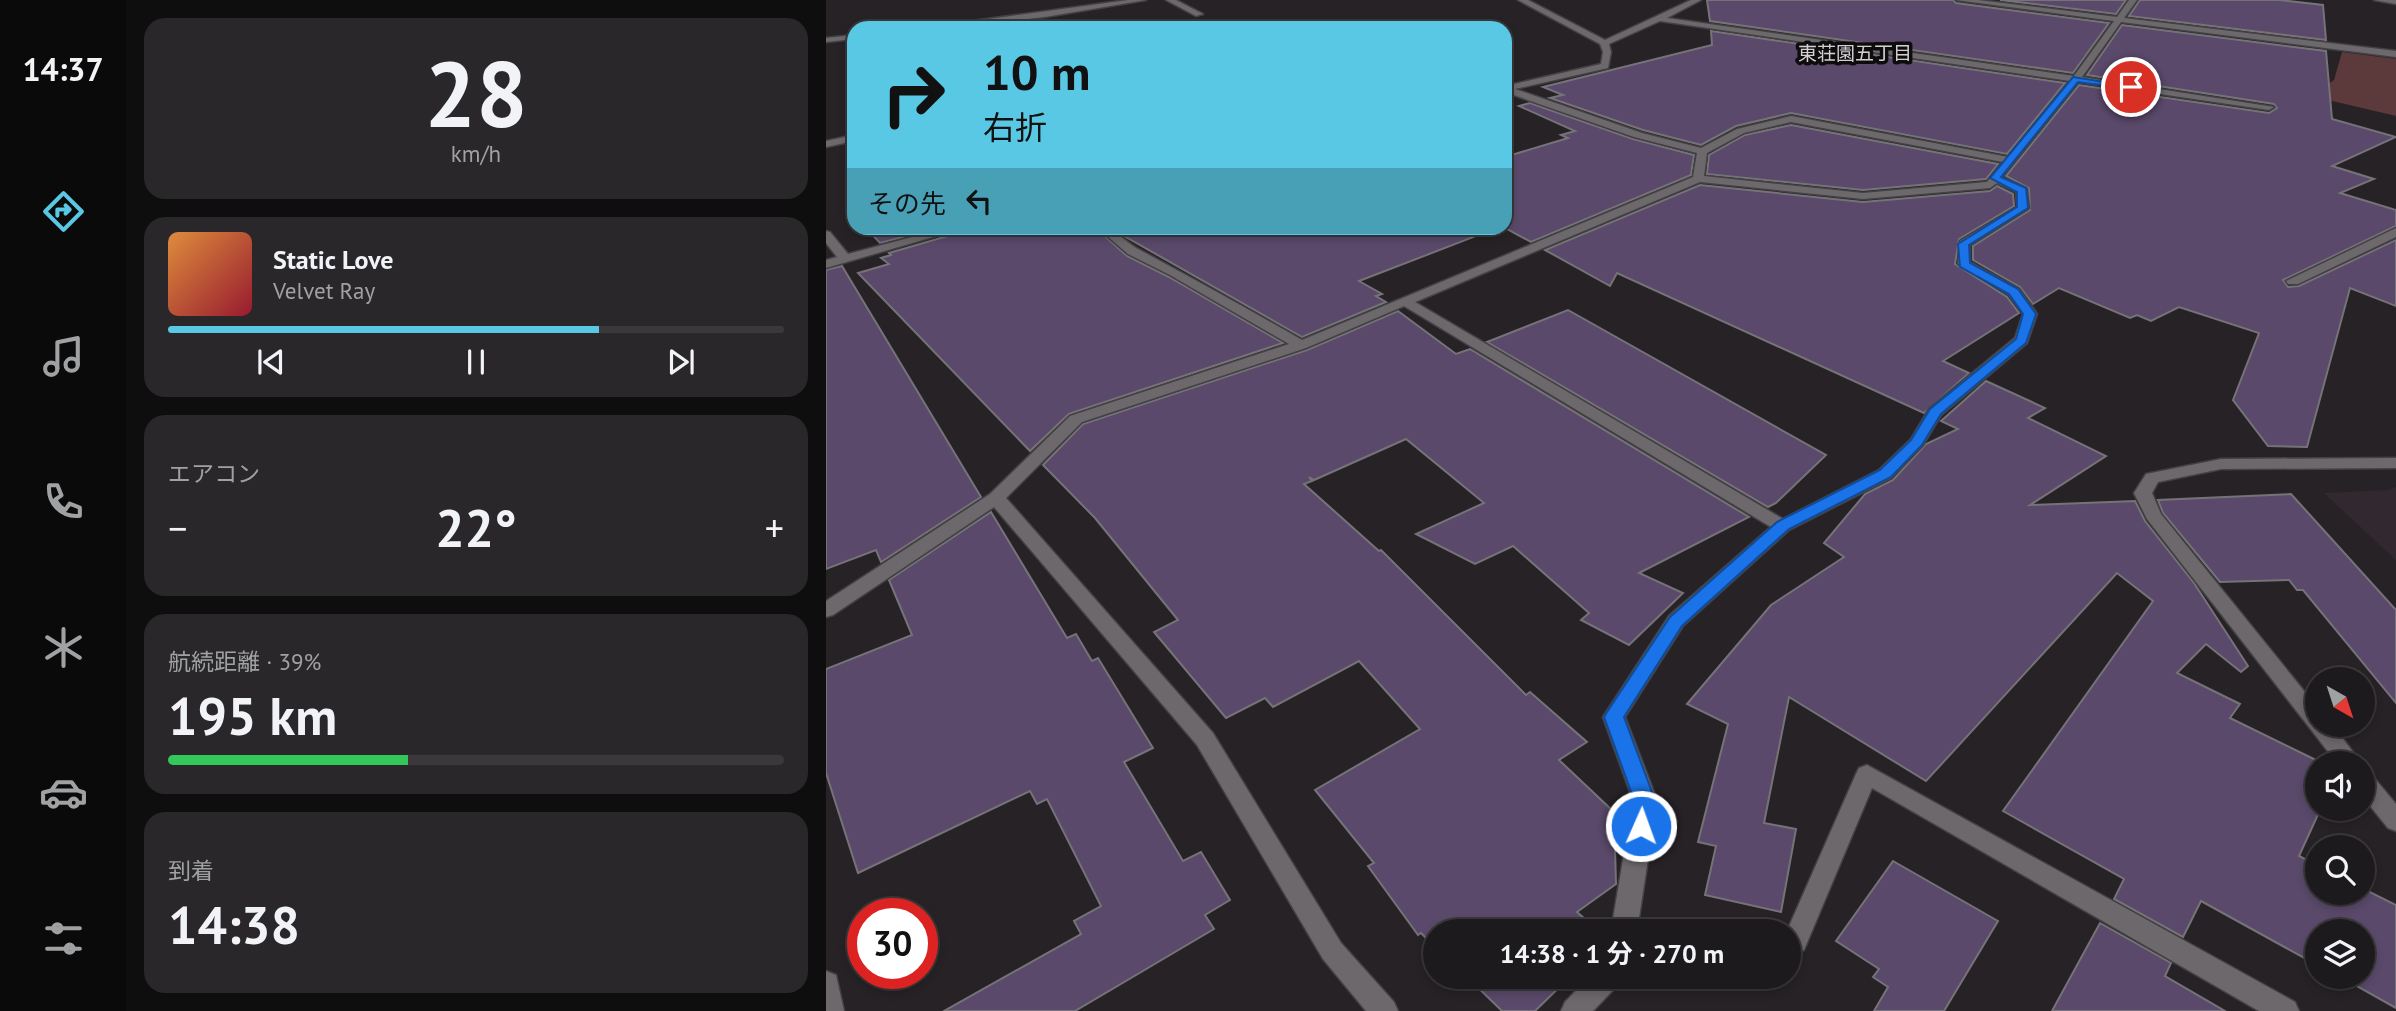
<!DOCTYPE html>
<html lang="ja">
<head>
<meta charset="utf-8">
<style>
	body { margin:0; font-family:"PT Sans","Noto Sans JP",sans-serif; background:#292729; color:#f1f3f6; height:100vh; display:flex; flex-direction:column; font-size:26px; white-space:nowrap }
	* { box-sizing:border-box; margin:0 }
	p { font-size:23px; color:#a0a1a3 }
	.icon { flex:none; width:38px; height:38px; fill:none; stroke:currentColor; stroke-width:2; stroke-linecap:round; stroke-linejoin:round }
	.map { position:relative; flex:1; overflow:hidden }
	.drawer { display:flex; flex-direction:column; gap:18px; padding:18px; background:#0f0e0f; width:700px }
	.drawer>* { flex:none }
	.banner { position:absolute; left:21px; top:21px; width:665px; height:214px; border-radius:21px; box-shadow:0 4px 10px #0003,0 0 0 2px #3a383b; background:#59c8e4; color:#111; overflow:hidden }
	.needle { width:46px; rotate:141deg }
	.tools { position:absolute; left:1479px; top:667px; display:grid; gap:14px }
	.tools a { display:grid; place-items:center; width:70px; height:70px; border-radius:50%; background:#1c1a1c; box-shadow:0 4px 10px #0003,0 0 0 2px #3a383b; font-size:35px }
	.speed { position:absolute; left:21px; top:898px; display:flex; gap:14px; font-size:35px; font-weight:700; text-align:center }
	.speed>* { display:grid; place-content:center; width:91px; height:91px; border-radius:50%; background:#1c1a1c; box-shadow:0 4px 10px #0003,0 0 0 2px #3a383b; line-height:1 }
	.speed .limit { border:10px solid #d22; background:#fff; color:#111 }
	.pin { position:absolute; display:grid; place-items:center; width:60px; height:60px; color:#fff; margin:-30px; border:4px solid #fff; border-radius:50%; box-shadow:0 2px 7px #0007 }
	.me { position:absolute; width:77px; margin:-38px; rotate:2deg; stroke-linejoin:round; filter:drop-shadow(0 0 5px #0008) }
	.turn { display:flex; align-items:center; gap:24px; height:147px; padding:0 21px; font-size:32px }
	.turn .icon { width:91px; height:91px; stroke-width:2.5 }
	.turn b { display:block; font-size:49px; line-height:60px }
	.then { display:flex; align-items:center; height:66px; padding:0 21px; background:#0003; gap:14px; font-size:26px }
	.big { font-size:52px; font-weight:700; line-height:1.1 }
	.drawer .tile { flex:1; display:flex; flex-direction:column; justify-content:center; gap:10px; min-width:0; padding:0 24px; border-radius:21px; background:#292729 }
	.drawer .dial { align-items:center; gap:0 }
	.dial b { font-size:91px; line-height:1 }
	.song { display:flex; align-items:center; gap:21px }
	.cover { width:84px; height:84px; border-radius:10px; background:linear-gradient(135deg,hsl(30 70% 55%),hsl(350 70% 35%)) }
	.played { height:7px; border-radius:4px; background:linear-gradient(90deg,#59c8e4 70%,#3a383b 70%) }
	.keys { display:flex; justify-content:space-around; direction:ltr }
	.heat { display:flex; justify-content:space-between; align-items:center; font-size:38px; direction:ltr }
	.charge { height:10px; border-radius:5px; background:linear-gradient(90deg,#34c759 39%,#3a383b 0) }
	.trip { position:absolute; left:597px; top:919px; width:378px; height:70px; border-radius:35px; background:#1c1a1c; box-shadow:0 4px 10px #0003,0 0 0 2px #3a383b; font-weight:700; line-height:70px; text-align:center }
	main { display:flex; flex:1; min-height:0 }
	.tabs { display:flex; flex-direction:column; width:126px; justify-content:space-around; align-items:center; background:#0b0a0b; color:#a0a1a3 }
	.tabs .icon { width:49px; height:49px }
	.tabs .on { color:#59c8e4 }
	.tabs b { font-size:32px; color:#f1f3f6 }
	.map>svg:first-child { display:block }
	.built { fill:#322930 }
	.green { fill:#5c393b }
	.building { fill:#5a496a; stroke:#757378; stroke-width:2 }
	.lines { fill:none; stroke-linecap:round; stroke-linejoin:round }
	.minor-casing { stroke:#434143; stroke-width:3 }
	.minor { fill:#6d686c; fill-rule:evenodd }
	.route { fill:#1a73e8; stroke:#114b97; stroke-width:2 }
	.labels { text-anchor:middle; stroke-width:7; stroke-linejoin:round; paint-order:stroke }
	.far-neighbourhood-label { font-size:19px; fill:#d5cfd4; stroke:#0e0d0e }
</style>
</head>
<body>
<main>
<nav class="tabs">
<b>14:37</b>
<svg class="icon on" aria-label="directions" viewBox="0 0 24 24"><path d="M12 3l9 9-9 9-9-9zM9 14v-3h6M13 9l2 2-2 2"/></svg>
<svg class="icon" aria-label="music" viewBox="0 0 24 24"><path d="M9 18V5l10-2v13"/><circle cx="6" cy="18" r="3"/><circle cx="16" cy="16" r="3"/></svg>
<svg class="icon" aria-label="phone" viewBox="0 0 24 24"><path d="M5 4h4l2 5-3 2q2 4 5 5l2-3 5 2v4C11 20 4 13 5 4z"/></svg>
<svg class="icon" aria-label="climate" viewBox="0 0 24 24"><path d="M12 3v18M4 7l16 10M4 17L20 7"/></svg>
<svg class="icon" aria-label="car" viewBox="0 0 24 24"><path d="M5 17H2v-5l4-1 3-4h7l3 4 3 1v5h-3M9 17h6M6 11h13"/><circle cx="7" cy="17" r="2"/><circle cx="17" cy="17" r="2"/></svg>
<svg class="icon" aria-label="filters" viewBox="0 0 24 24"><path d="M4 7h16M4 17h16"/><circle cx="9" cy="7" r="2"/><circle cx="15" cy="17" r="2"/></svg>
</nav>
<section class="drawer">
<div class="tile dial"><b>28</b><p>km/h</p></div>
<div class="tile">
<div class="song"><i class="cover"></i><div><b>Static Love</b><p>Velvet Ray</p></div></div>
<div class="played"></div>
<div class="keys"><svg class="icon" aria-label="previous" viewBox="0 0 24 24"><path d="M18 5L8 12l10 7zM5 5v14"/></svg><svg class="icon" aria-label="pause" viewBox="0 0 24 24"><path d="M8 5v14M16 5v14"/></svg><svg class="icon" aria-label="next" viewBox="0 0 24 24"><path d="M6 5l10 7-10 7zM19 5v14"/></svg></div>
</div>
<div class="tile"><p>エアコン</p>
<div class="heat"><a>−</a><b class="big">22°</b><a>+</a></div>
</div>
<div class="tile"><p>航続距離 · 39%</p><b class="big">195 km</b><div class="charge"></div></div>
<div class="tile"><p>到着</p><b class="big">14:38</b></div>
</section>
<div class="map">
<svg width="1570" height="1011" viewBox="0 0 1570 1011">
	<rect width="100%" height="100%" fill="#262226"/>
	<path class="built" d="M1570,487V560L1498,493L1562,490Z"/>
	<path class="green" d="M1516,52L1570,59V116L1485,96L1508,80Z"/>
	<g class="building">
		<path d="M881,0H1127L1130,3L1283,23L1247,73L884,21Z"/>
		<path d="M1174,0H1300L1290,14Z"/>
		<path d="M1314,0H1454L1497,5L1500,40L1303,16Z"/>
		<path d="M1296,25L1500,51L1506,119L1570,137L1506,166L1548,179L1514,193L1570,210V226L1457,280L1462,287L1473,286L1570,240V306L1524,288L1481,447L1442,446L1407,400L1433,333L1353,307L1325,321L1311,315L1304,318L1233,288L1207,304L1194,287L1147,260V246L1204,210L1203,188L1180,176L1253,85L1443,113L1451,108L1448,104L1261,75Z"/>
		<path d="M885,31L1239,83L1181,154L965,113L910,126L875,145L817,130L724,98L737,95L717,87L886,45Z"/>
		<path d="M704,103L807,139L868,155L865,175L705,242L679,228V157L742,138L735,135L749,131L693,106Z"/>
		<path d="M965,125L1172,164L1160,179L1037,190L881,174L883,155L919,135Z"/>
		<path d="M874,185L1037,202L1164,191L1171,186L1187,194L1188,206L1133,239L1129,264L1181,297L1193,313L1117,361L1143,373L1098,413L791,273L784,286L719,250Z"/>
		<path d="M40,228H112L54,243Z"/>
		<path d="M141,228H270L301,256L343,277L457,343L243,414L204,451L32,273L63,264L55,258L65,255L63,253L139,231Z"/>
		<path d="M284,228H662L663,231L533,281L556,294L550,296L560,302L476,337Z"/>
		<path d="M16,266L155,497L55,562L50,550L0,569V270Z"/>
		<path d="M742,310L1000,455L950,503L942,507L661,342Z"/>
		<path d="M572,311L630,354L644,349L923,517L813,573L857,593L803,645L755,620L763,613L687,546L649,564L590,534L658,503L580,439L488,480L483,477L486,481L478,484L553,551L555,550L700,695L704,692L761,742L733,760L788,812L790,884L751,912L773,931H609V947L595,933L592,935L542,866L548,863L489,790L594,729L533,661L447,707L439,698L400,718L328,632L352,620L269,518L217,465L257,424L481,350Z"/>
		<path d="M1160,381L1219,408L1202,418L1280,456L1204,505L1309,501L1319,521L1368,583L1422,666L1415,672L1380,644L1351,673L1414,704L1404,718L1496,763H1491V808H1495L1473,856L1491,865V892H1536V888L1570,905V1008L1513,976H1536V931H1491V965L1375,901L1357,937L1288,899L1298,879L1177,811L1327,601L1291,573L1100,781L963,697L938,823L970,829L955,912L879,895L890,846L872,842L902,724L861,704L945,605L1018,557L998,543L1039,494L1067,480L1100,444L1132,429L1115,421Z"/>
		<path d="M1465,494L1570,610V703L1477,590H1471L1463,580L1394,582L1337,513L1332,500Z"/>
		<path d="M165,512L241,638L250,634L266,661L272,658L327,748L298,762L357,861L375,852L404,900L379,915L388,929L249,1011H118L255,934L248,921L275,906L221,799L211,804L204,791L32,873L0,773V669L86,635L63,580Z"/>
		<path d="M1067,861L1172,921L1118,1011H1048L1062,987L1047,977L1053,969L1010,941Z"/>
		<path d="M1274,923L1345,963L1339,976L1399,1011H1226Z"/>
		<path d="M640,976H745L709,1011H676Z"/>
	</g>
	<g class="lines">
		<defs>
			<g id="minor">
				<path d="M302,0H320L219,17L121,28H95Z"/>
				<path d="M340,0H350L377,14L370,16Z"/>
				<path d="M692,0H702L779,40L865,0H875L841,18L1248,76L1288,21L1130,0H1152L1291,17L1303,0H1311L1298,18L1570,51V57L1295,22L1256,77L1448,107L1443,110L1252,82L1176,177L1200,188L1203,208L1144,245V262L1193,289L1209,311L1211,314L1201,343L1115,415L1097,445L1065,478L963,530L857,626L799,717L831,800L811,931H785L807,800L777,717L843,616L945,527L578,306L480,348L256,422L180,498L387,733L515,943L568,1002L572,1011H540L497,959L371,745L168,507L7,615L0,617V601L164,494L244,416L463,344L344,275L302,254L272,228C291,228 298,242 314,250C368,279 422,309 476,340L867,177L871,153L808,137L679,92V86L775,64L777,52L774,44ZM834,21L1244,81L1182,157L965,116L911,129L875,148L816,133L689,89L782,68L785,52L783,44ZM965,122L1177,162L1161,182L1037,193L878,176L881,153L918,133ZM874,182L1037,199L1164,188L1171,183L1190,192L1191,207L1134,241L1132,264L1183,295L1197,314L1189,338L1103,409L1085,439L1053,470L957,519L589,302Z"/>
				<path d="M1548,0H1570V4Z"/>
				<path d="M28,35V39L0,42V38Z"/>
				<path d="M28,135V141L0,147V141Z"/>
				<path d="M120,228H138L0,268V260L11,257L0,243V231L4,232L22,254Z"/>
				<path d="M1570,228V237L1472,284H1462L1460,281Z"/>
				<path d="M1570,458V468L1395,469L1332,482L1326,493L1335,514L1491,707V724H1506L1535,763H1511L1321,519L1308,493L1320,474L1395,459Z"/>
				<path d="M1041,765L1469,1002L1473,1011H1433L1046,788L978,950L962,955L961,931L1030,774L1033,768Z"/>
				<path d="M1536,770L1544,773L1570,804V831L1562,828L1536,796Z"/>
				<path d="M0,971L10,975L18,1011H0Z"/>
				<path d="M764,976H795L792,985L767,1011H735L739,1002Z"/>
			</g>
		</defs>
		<use href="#minor" class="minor-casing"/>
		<use href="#minor" class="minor"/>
	</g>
	<path class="route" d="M1247,77L1309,87L1305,89L1252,82L1175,177L1200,188L1202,208L1143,245L1144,263L1192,289L1210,314L1200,343L1115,414L1096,445L1065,477L963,529L856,626L798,717L829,800L822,832L815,835L807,832L804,826L808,800L778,717L781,712L844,617L951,522L1054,470L1085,440L1104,409L1190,339L1197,314L1183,294L1134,267L1132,244L1191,207V192L1164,178Z"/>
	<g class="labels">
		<g class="far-neighbourhood-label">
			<text x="1029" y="60">東荘園五丁目</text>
		</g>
	</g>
</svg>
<div class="tools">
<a><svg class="needle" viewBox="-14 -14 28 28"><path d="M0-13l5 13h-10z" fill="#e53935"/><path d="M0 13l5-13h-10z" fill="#a0a1a3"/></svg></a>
<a><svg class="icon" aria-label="sound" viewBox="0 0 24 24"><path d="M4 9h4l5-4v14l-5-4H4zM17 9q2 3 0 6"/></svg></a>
<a><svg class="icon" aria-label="search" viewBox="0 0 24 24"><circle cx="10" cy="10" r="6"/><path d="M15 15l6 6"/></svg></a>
<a><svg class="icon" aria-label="layers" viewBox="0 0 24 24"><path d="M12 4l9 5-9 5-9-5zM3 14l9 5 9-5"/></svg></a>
</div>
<div class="speed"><div class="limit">30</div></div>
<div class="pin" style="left:1305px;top:87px;background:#d93025"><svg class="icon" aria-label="arrive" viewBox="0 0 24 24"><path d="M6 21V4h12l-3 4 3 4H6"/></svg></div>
<svg class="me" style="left:815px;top:826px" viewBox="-20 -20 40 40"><circle r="17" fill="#1a73e8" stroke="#fff" stroke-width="3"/><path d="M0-11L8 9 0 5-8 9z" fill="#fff"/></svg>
<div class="trip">14:38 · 1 分 · 270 m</div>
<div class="banner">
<div class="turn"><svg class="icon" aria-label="right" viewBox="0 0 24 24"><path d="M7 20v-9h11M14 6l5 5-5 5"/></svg><div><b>10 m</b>右折</div></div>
<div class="then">その先<svg class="icon" aria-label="left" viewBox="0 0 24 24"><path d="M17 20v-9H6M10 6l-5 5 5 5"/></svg></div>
</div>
</div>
</main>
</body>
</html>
